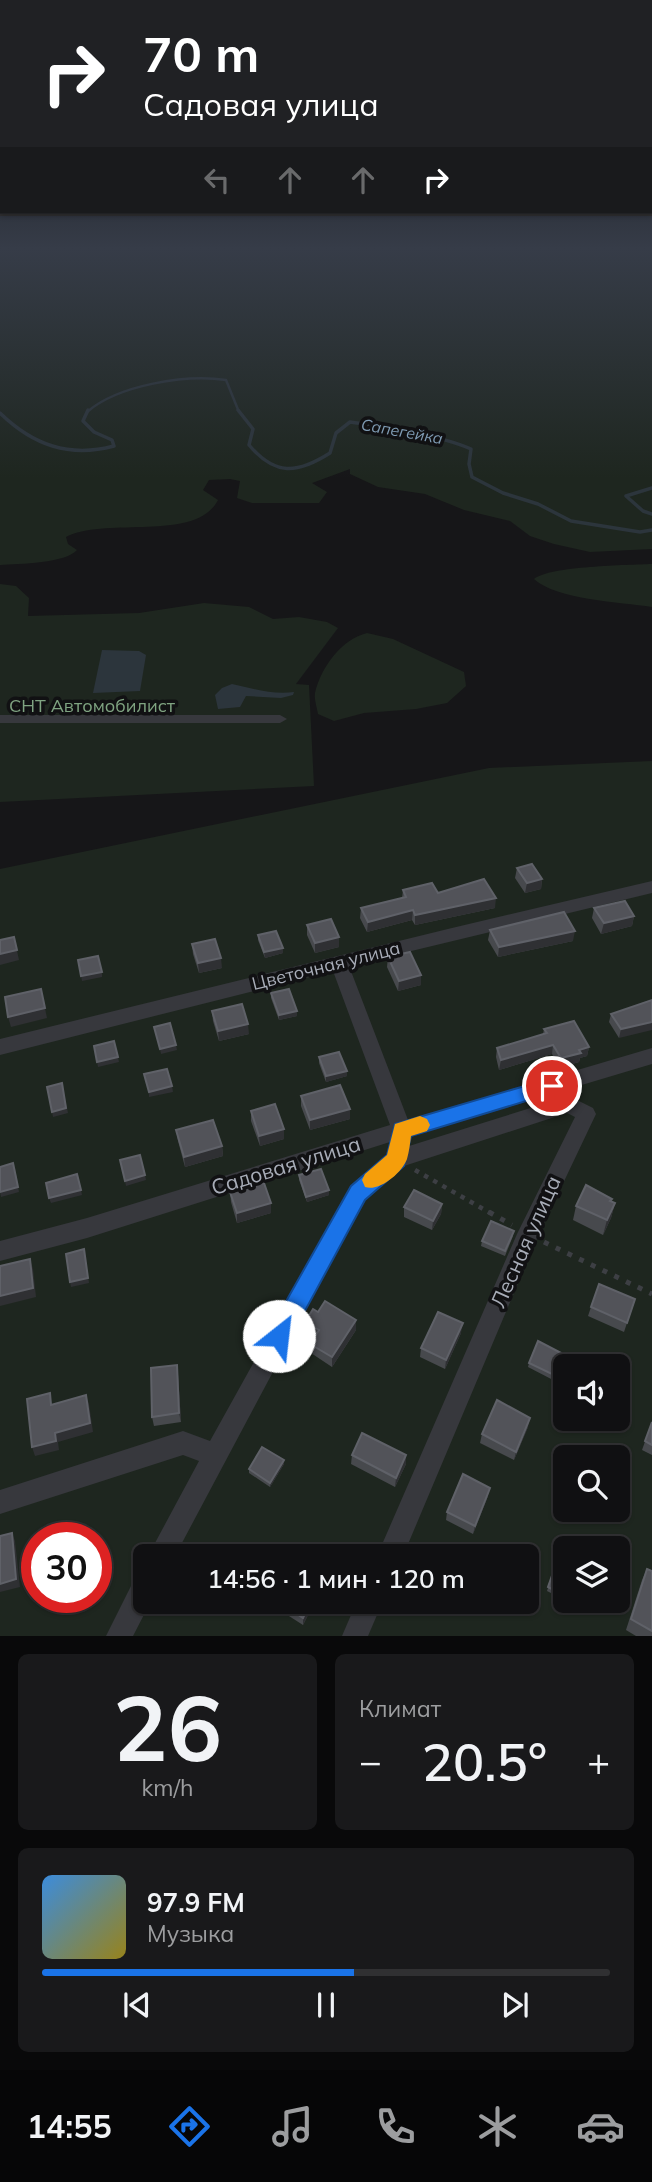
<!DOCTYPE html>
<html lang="ru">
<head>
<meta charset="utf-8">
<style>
	body { margin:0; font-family:Mulish,sans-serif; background:#19191b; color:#f1f3f6; height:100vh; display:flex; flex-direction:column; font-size:26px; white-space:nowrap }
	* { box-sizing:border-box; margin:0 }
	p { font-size:23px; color:#9c9d9f }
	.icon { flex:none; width:38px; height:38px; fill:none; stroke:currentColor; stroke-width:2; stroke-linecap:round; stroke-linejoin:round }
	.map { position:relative; height:1636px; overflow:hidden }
	.drawer { display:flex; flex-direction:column; gap:18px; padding:18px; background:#09090a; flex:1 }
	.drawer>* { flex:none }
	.guide { position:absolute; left:0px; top:0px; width:653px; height:214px; box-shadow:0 2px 5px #0004,0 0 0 2px #303032; background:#202124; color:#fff; overflow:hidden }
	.tools { position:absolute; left:553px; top:1354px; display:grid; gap:14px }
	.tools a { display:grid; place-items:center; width:77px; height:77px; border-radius:10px; background:#101012; box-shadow:0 2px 5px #0004,0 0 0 2px #303032; font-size:35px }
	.speed { position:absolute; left:21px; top:1522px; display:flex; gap:14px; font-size:35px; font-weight:700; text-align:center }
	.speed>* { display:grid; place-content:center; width:91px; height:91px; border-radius:50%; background:#101012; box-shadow:0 2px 5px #0004,0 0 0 2px #303032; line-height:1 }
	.speed .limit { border:10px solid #d22; background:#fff; color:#111 }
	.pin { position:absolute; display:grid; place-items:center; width:60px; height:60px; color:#fff; margin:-30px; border:4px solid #fff; border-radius:50%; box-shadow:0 2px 7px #0007 }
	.me { position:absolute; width:77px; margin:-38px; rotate:29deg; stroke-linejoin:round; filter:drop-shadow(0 0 5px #0008) }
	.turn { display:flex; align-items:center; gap:24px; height:147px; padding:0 28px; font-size:32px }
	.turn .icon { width:91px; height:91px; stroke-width:2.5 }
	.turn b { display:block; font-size:49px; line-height:60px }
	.lanes { display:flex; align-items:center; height:66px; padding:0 28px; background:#0003; justify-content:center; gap:35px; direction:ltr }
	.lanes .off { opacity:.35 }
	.big { font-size:52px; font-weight:600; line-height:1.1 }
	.drawer .widget { flex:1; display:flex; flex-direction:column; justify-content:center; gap:10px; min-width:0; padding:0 24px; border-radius:10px; background:#19191b }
	.drawer .dial { align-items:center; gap:0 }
	.dial b { font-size:91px; line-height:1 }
	.song { display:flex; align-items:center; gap:21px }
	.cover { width:84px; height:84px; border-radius:10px; background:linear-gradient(135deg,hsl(210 70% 55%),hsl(50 70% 35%)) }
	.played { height:7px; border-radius:4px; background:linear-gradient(90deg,#1a73e8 55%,#303032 55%) }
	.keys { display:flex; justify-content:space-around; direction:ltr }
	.heat { display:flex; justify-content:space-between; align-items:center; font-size:38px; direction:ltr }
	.drawer .tiles { flex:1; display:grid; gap:18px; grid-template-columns:1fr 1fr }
	.widget:last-child { grid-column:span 2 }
	.trip { position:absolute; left:133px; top:1544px; width:406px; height:70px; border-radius:10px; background:#101012; box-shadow:0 2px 5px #0004,0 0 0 2px #303032; font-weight:600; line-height:70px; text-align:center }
	.menu { display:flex; height:112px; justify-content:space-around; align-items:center; background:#060607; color:#9c9d9f }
	.menu .icon { width:49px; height:49px }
	.menu .on { color:#1a73e8 }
	.menu b { font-size:32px; color:#f1f3f6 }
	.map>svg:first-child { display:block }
	.green { fill:#1e261f; fill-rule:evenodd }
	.water { fill:#2c353c }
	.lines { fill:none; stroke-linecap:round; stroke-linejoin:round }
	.stream-far1 { stroke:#2c353c; stroke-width:2.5 }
	.stream { stroke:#2c353c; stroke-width:3.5 }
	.path-far1 { stroke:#3d3f44; stroke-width:4.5; stroke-dasharray:4.5 6; stroke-linecap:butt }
	.path { stroke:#3d3f44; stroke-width:5; stroke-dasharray:5 8; stroke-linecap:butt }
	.minor { fill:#37383d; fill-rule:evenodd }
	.wall { fill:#47494d }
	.shaded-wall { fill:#2f3033 }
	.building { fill:#525359; stroke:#5f6168; stroke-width:2 }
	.route { fill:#1a73e8; stroke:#114b97; stroke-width:2 }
	.slow { fill:#f59e0b }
	.labels { text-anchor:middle; stroke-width:7; stroke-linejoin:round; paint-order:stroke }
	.far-water-label { font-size:16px; font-style:italic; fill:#7f9bb3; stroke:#111113 }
	.park-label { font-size:18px; fill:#7fa381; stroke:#111113 }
	.street-label { font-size:18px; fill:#a8adb8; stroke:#111113 }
	.near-street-label { font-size:21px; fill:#a8adb8; stroke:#111113 }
</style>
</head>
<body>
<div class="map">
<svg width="652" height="1636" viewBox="0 0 652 1636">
	<rect width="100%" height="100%" fill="#161618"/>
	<g class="green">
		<path d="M0,249H652V549L590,552L554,544L530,536L510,521L464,510L425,494L378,487L350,474V469L312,483L327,492L319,503H252L237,498L240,481L230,479L209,480L203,490L218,500C196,543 106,516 66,537L68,544L77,550C66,563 19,564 0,565Z"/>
		<path d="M652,564V607C620,602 557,600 534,579C550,566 628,565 652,564Z"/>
		<path d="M0,584L16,586L29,598L28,616L139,613L204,603L249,607L273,619L299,617L327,622L338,628L296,684L309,685L314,786L0,802Z"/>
		<path d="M367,633L393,639L464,672L466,686L447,703L416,709L364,713L334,721L318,714C317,708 314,699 315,693C321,667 342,639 367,633Z"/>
		<path d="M652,761V1636H0V869L489,768ZM565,1367H618V1419H565ZM565,1458H618V1510H565ZM37,1538H96V1598H37ZM565,1549H618V1601H565ZM145,1556H527V1601H145Z"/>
	</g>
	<g class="water">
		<path d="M102,650L139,651L146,655L140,691L93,693Z"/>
		<path d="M232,684C252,688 272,695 294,692L293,695L281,698L246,696L240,707L218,709L215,695L222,688Z"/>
	</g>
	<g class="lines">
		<path class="stream-far1" d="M87,412C118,385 186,374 226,380L239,412"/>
		<g class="stream">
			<path d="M238,410L253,429L249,445C275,476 297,474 330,453L336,433L350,422C382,426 442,436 471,449L469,464L472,477L503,493L538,504L571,521L640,532L652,530"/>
			<path d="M0,413C33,445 69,458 114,446L112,440L94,432L83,421L88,410"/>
			<path d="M652,488L626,496L643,511L652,514"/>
		</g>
		<path class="path-far1" d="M415,1170L492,1214"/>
		<g class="path">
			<path d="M489,1212L512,1225"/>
			<path d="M544,1242L652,1294"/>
		</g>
		<g class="minor">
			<path d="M0,715H280L287,719L280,723H0Z"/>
			<path d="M652,881V893L349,966L408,1120L652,1048V1064L411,1136L409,1146L569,1096L593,1108L596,1114L538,1236L403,1556H377L517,1234L575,1117L567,1113L404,1166L365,1199L175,1556H148L199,1461L183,1455L0,1514V1490L183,1431L210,1441L351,1187L388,1155L390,1142L87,1238L0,1261V1241L87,1218L390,1125L333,971L0,1055V1039L452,928Z"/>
			<path d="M145,1572V1601H151L133,1636H106L136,1576Z"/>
			<path d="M357,1601H383L368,1636H342Z"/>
		</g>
	</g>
	<g class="wall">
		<path d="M517,868L542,879L541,889L525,893L515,878Z"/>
		<path d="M403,890L438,893L495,908L415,925L412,920L367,932L360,918L361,908L402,898Z"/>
		<path d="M594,908L634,916L632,926L601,934L592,918Z"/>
		<path d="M307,925L339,947L315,953L307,935Z"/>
		<path d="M490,930L573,941L498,957L488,940Z"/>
		<path d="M258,935L283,953L265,958L258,940Z"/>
		<path d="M192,944L222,968L199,973L193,954Z"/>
		<path d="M388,957L421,975V985L398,991L387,967Z"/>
		<path d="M271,993L297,1011V1016L279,1020L271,998Z"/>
		<path d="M652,1000L619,1038L609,1022L611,1014Z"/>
		<path d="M212,1011L249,1034L219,1041L213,1021Z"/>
		<path d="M544,1029L589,1047L587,1056L580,1058L579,1062L559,1068L552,1054L499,1070L496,1057L497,1048L543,1034Z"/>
		<path d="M319,1057L347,1071V1076L326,1082L319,1063Z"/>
		<path d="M301,1096L350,1119L310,1130L301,1106Z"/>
		<path d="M251,1111L284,1139L260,1146L251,1121Z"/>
		<path d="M176,1130L222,1146L223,1156L185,1167L178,1141Z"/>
		<path d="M299,1175L329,1190V1195L307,1202L299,1180Z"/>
		<path d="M230,1192L271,1203V1213L237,1223L231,1202Z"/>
		<path d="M611,1202L615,1203L611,1218L603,1235L573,1220L576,1206Z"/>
		<path d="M442,1204L441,1214L432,1230L404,1217V1207Z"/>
		<path d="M513,1236L505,1256L481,1246L482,1241Z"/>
		<path d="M635,1299L624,1332L588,1316L591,1307Z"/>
		<path d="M318,1312L356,1320V1330L332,1367L311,1353L310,1344L315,1337L305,1331V1322Z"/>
		<path d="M461,1333L445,1369L420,1357L421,1348Z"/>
		<path d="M564,1360L555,1381L528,1367L529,1363Z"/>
		<path d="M178,1374L181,1422L154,1426L152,1417Z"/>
		<path d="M652,1422V1455L642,1450Z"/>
		<path d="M528,1427L514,1460L480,1443L482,1434Z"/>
		<path d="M352,1455H406V1464L395,1487L351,1464Z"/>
		<path d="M284,1460V1464L270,1487L249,1473V1469Z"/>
		<path d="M488,1496L473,1534L446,1520L447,1512Z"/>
		<path d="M562,1547L565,1549V1600L547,1591Z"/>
		<path d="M647,1569L652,1571V1636H636L626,1630L642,1580Z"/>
		<path d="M278,1601H315L303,1625L278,1609Z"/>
	</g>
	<g class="shaded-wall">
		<path d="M542,879L541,889L525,893L527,883Z"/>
		<path d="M496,898L495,908L415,925V915Z"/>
		<path d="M413,910L412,920L367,932L368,922Z"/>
		<path d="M634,916L632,926L601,934L604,923Z"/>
		<path d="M575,931L573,941L498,957L499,947Z"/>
		<path d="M14,937L19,960L0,965V954Z"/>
		<path d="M339,937V947L315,953V943Z"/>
		<path d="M283,948V953L265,958L264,952Z"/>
		<path d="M221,958L222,968L199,973L198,963Z"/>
		<path d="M102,972V977L82,981L81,976Z"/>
		<path d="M421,975V985L398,991L399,981Z"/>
		<path d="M41,989L47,1018L11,1027L8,1017Z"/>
		<path d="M297,1011V1016L279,1020V1015Z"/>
		<path d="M652,1022V1030L619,1038L621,1029Z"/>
		<path d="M248,1024L249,1034L219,1041L218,1031Z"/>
		<path d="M176,1045L177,1050L161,1054L160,1049Z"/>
		<path d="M553,1045L552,1054L499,1070L501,1060Z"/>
		<path d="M589,1047L587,1056L580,1058L579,1062L559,1068L561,1058L579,1050Z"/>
		<path d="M118,1057L119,1062L98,1067L97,1062Z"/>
		<path d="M347,1071V1076L326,1082V1076Z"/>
		<path d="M172,1086L173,1092L149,1097V1092Z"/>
		<path d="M63,1088L68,1113L53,1117L52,1112Z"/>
		<path d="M350,1109V1119L310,1130V1120Z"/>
		<path d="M284,1129V1139L260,1146L259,1136Z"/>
		<path d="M222,1146L223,1156L185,1167L184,1157Z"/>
		<path d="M15,1168L19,1192L1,1197L0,1192Z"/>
		<path d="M145,1175L146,1180L126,1186L125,1181Z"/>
		<path d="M81,1190L82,1195L51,1203L49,1198Z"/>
		<path d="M329,1190V1195L307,1202L306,1197Z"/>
		<path d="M271,1203V1213L237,1223V1213Z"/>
		<path d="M615,1203L611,1218L603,1235L607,1220Z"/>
		<path d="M442,1204L441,1214L432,1230L433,1221Z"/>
		<path d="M85,1254L89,1283L71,1287L70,1282Z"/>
		<path d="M30,1259L33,1269L36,1297L0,1306V1296Z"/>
		<path d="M356,1320V1330L332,1367V1357Z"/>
		<path d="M463,1323L461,1333L445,1369L446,1360Z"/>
		<path d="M177,1365L178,1374L181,1422L179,1413Z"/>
		<path d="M86,1395L89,1404L93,1432L58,1442L59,1450L35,1456L32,1447Z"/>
		<path d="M530,1418L528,1427L514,1460L516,1452Z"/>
		<path d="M406,1455V1464L395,1487L396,1478Z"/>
		<path d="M284,1460V1464L270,1487V1483Z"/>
		<path d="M490,1488L488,1496L473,1534L475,1526Z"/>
		<path d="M12,1533L15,1541L20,1587L0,1592V1584Z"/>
		<path d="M311,1601H315L303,1625V1618Z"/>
	</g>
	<g class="building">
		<path d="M532,864L542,879L527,883L517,868Z"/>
		<path d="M484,879L496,898L415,915L413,910L368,922L361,908L406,897L403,890L432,883L438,893Z"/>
		<path d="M625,901L634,916L604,923L594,908Z"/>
		<path d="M564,912L575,931L499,947L490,930Z"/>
		<path d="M331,919L339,937L315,943L307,925Z"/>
		<path d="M276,931L283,948L264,952L258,935Z"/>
		<path d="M14,937L17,950L0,954V940Z"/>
		<path d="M215,939L221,958L198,963L192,944Z"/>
		<path d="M410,952L421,975L399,981L388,957Z"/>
		<path d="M98,956L102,972L81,976L78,960Z"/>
		<path d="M41,989L45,1008L8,1017L5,997Z"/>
		<path d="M289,989L297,1011L279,1015L271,993Z"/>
		<path d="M652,1000V1022L621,1029L611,1014Z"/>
		<path d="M242,1004L248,1024L218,1031L212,1011Z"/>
		<path d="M574,1021L589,1047L579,1050L581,1053L561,1058L553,1045L501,1060L497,1048L547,1033L544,1029Z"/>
		<path d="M170,1023L176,1045L160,1049L154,1027Z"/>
		<path d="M114,1041L118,1057L97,1062L94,1046Z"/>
		<path d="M339,1052L347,1071L326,1076L319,1057Z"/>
		<path d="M167,1069L172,1086L149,1092L144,1074Z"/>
		<path d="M62,1083L66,1108L52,1112L47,1087Z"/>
		<path d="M340,1085L350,1109L310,1120L301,1096Z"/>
		<path d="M275,1104L284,1129L259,1136L251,1111Z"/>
		<path d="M213,1120L222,1146L184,1157L176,1130Z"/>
		<path d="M140,1155L145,1175L125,1181L120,1160Z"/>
		<path d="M13,1163L18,1187L0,1192V1167Z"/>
		<path d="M321,1169L329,1190L306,1197L299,1175Z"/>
		<path d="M77,1174L81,1190L49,1198L46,1183Z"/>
		<path d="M264,1183L271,1203L237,1213L230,1192Z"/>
		<path d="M586,1185L612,1199L610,1201L615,1203L607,1220L576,1206Z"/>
		<path d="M414,1190L442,1204L433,1221L404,1207Z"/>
		<path d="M491,1221L514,1231L505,1251L482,1241Z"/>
		<path d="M84,1249L88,1278L70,1282L66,1254Z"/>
		<path d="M30,1259L33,1288L0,1296V1266Z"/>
		<path d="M599,1284L635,1299L627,1323L591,1307Z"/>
		<path d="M325,1301L356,1320L332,1357L310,1344L319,1330L305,1322L313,1309L318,1312Z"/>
		<path d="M438,1312L463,1323L446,1360L421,1348Z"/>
		<path d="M538,1341L565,1355L556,1376L529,1363Z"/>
		<path d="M177,1365L179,1413L152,1417L151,1368Z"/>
		<path d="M50,1393L51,1405L86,1395L90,1423L55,1433L56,1441L32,1447L27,1399Z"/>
		<path d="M497,1400L530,1418L516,1452L482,1434Z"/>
		<path d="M652,1422V1445L645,1441Z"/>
		<path d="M362,1433L406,1455L396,1478L352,1455Z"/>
		<path d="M262,1447L284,1460L270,1483L249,1469Z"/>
		<path d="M463,1474L490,1488L475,1526L447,1512Z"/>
		<path d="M12,1533L16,1579L0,1584V1536Z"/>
		<path d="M429,1545L448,1556H424Z"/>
		<path d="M562,1547L565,1549V1596L548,1587Z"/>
		<path d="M647,1569L652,1571V1631L631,1619Z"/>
		<path d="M278,1601H311L303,1618Z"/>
	</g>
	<linearGradient id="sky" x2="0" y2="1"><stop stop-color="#0c0c0d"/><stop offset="0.52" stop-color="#363c48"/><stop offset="1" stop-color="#363c48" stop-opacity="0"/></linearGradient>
	<rect width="652" height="478" fill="url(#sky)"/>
	<path class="route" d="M552,1078L559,1080L562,1086L559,1091L411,1136L404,1166L365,1200L287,1344L279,1347L271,1344L268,1336L271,1328L351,1186L387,1155L395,1124Z"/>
	<path class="slow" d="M420,1116L427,1119L430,1125L427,1131L411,1136C410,1144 409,1152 407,1159C402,1173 379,1192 365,1187L362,1180L365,1174L387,1155L395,1124Z"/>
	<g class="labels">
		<g class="far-water-label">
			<text transform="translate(402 431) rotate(10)" y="6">Сапегейка</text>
		</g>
		<g class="park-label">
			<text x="92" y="712">СНТ Автомобилист</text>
		</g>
		<g class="street-label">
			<text transform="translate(326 966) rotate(-14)" y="6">Цветочная улица</text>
		</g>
		<g class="near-street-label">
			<text transform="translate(286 1166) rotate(-17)" y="7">Садовая улица</text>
			<text transform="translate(526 1242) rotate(-66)" y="7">Лесная улица</text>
		</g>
	</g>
</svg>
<div class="tools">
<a><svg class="icon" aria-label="sound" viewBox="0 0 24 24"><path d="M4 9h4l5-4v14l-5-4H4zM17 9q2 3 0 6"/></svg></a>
<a><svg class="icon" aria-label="search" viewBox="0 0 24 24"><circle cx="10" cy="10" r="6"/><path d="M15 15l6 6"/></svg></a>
<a><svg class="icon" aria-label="layers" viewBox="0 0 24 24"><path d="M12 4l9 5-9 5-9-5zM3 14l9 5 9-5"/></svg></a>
</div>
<div class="speed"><div class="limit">30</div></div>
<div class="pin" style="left:552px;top:1086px;background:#d93025"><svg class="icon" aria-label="arrive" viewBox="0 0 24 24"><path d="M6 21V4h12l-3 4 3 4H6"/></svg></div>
<svg class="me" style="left:279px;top:1336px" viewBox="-20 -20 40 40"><circle r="19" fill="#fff"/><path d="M0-13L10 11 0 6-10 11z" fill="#1a73e8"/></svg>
<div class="trip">14:56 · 1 мин · 120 m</div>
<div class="guide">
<div class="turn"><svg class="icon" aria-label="right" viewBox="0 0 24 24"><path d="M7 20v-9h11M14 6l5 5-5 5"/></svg><div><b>70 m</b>Садовая улица</div></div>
<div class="lanes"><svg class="icon off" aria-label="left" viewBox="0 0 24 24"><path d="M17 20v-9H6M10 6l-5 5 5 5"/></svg><svg class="icon off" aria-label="ahead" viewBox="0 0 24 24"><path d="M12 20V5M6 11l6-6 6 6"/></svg><svg class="icon off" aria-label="ahead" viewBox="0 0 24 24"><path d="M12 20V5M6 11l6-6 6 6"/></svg><svg class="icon" aria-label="right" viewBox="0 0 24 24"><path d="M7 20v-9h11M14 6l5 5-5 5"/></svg></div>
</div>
</div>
<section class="drawer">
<div class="tiles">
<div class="widget dial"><b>26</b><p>km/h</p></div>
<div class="widget"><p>Климат</p>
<div class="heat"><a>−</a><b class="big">20.5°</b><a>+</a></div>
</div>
<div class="widget">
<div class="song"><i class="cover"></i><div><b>97.9 FM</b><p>Музыка</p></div></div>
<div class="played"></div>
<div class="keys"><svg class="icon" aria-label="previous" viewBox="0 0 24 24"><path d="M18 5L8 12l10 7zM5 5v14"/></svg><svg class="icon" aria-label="pause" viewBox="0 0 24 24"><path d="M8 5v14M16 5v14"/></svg><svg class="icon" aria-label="next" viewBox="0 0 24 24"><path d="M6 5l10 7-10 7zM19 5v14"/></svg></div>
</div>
</div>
</section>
<nav class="menu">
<b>14:55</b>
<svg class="icon on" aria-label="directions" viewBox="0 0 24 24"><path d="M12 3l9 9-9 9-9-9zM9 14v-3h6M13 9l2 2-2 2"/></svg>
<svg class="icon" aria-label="music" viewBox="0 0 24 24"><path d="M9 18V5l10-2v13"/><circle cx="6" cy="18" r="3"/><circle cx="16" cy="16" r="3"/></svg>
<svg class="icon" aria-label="phone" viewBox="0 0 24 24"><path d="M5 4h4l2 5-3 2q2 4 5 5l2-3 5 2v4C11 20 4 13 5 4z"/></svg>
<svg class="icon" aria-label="climate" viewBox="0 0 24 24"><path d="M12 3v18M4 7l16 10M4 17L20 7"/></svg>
<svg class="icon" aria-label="car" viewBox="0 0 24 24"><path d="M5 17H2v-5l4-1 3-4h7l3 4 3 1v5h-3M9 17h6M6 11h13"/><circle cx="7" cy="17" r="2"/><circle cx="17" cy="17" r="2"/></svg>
</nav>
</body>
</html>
